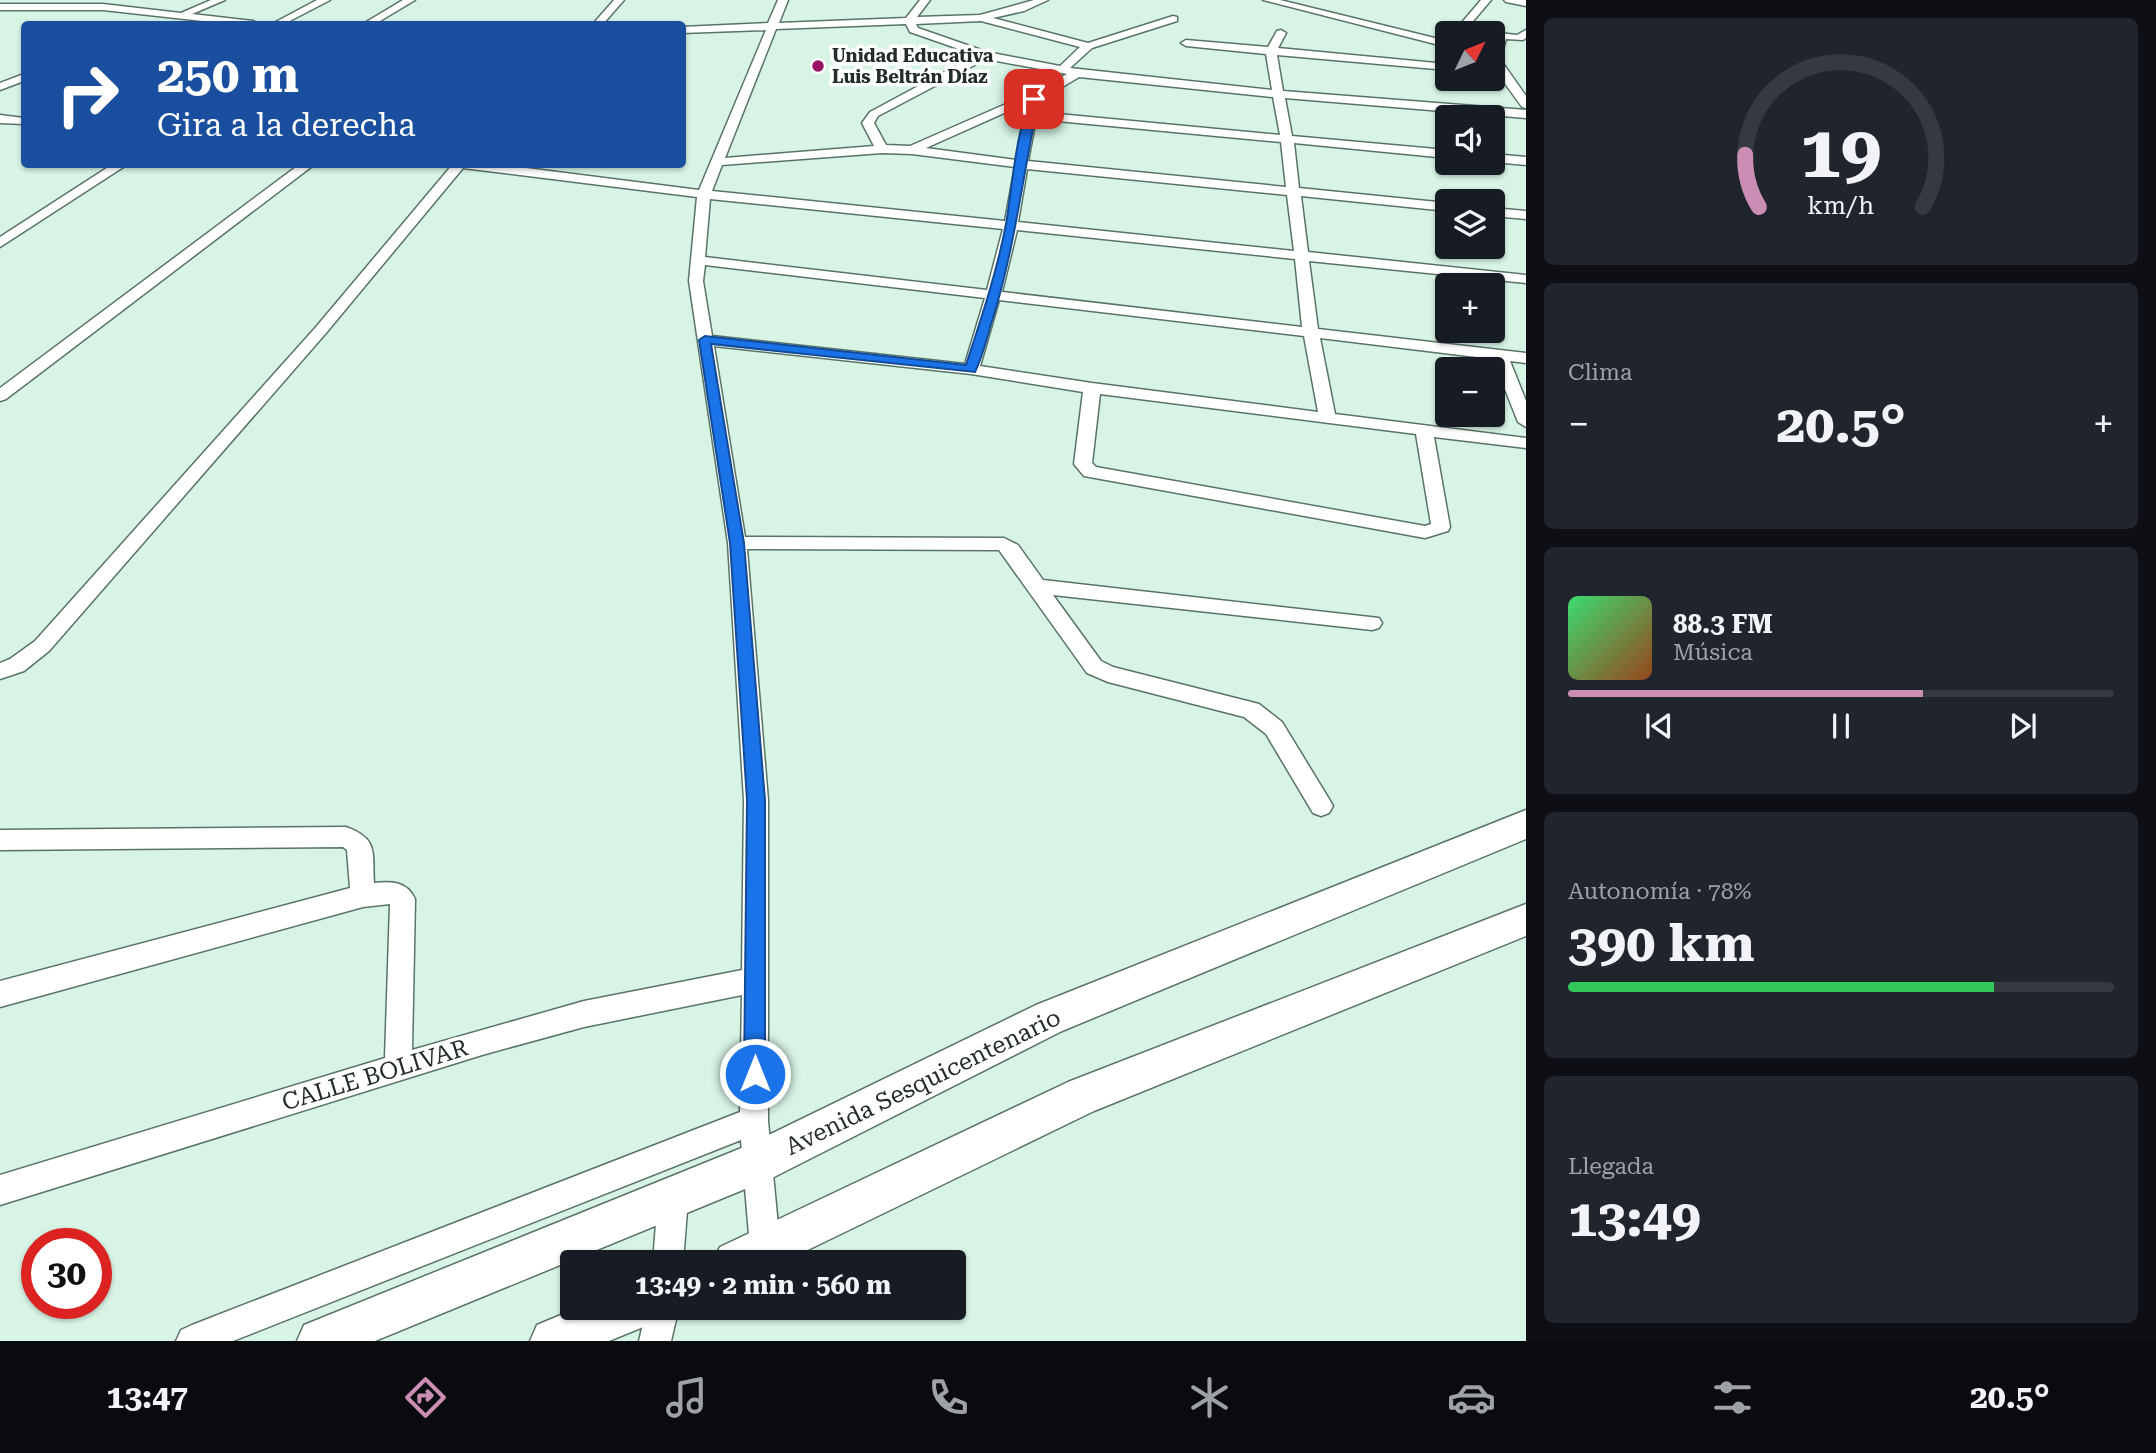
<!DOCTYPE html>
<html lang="es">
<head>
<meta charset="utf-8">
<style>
	body { margin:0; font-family:"Roboto Serif",serif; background:#20242c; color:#f1f3f6; height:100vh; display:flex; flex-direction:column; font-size:26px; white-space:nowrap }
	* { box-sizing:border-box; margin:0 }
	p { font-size:23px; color:#9ea1a6 }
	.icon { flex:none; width:38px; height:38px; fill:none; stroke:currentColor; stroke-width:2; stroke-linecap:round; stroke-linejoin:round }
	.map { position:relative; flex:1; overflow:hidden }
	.side { display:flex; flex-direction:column; gap:18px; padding:18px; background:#0d0f14; width:630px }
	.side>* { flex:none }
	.banner { position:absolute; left:21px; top:21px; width:665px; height:147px; border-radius:7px; box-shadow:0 2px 5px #0004; background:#1a4fa0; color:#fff; overflow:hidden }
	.needle { width:46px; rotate:47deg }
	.buttons { position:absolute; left:1435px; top:21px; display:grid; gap:14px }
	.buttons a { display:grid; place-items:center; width:70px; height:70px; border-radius:7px; background:#171b24; box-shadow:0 2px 5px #0004; font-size:35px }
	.speed { position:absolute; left:21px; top:1228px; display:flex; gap:14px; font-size:35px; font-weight:700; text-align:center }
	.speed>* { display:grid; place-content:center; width:91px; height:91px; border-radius:50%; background:#171b24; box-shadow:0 2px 5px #0004; line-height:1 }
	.speed .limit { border:10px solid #d22; background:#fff; color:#111 }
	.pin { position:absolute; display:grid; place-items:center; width:60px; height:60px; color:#fff; margin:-30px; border-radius:14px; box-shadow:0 4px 10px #0006 }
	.me { position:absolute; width:77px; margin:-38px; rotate:0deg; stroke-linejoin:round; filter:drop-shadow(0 0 5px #0008) }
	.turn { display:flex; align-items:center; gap:24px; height:147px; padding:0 21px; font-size:32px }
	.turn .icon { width:91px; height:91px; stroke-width:2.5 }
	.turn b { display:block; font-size:49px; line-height:60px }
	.big { font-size:52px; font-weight:700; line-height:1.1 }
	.side .card { flex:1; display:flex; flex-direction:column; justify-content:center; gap:10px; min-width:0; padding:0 24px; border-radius:10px; background:#20242c }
	.side .dial { align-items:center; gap:0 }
	.dial svg { height:182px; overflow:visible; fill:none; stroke:#363941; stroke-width:7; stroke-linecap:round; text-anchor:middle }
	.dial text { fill:#f1f3f6; stroke:none }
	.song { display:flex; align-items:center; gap:21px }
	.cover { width:84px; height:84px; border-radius:10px; background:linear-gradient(135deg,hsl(140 70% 55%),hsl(20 70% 35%)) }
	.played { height:7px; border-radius:4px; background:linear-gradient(90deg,#ca8eb4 65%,#363941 65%) }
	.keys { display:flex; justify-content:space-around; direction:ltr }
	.heat { display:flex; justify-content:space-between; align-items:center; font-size:38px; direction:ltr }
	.charge { height:10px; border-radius:5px; background:linear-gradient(90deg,#34c759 78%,#363941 0) }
	.trip { position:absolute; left:560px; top:1250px; width:406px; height:70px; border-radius:7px; background:#171b24; box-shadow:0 2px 5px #0004; font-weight:700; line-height:70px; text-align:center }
	.dock { display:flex; height:112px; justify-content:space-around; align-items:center; background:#090b0e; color:#9ea1a6 }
	.dock .icon { width:49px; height:49px }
	.dock .on { color:#ca8eb4 }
	.dock b { font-size:32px; color:#f1f3f6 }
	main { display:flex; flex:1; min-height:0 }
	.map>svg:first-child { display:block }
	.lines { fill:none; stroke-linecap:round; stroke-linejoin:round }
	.street-casing { stroke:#597467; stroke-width:3 }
	.secondary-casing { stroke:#597467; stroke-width:3 }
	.street { fill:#fff; fill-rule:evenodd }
	.secondary { fill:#fff; fill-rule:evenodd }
	.route { fill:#1a73e8; stroke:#114b97; stroke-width:2 }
	.poi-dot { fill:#9b1364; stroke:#fff; stroke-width:2.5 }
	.labels { text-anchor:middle; stroke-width:7; stroke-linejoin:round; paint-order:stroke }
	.far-poi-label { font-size:18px; font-weight:bold; fill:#232e28; stroke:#fff; text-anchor:start }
	.near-street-label { font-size:24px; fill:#232e28; stroke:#fff }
</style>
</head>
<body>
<main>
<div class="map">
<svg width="1526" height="1341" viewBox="0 0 1526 1341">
	<rect width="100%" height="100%" fill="#d7f4e5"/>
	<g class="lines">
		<defs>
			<g id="street">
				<path d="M211,0H225L192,14L253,21L258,24H230L103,10H0V4H103L181,13Z"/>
				<path d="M317,0H330L284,24H272Z"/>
				<path d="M403,0H415L375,24H363Z"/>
				<path d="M614,0H624L603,24H593Z"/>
				<path d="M778,0H788L779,23L906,18L920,0H930L917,17L980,15L1034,0H1048L1024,11L993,18L1088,43L1173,16L1177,17V21L1092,48L1070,68L1272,90L1266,54L1186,46L1181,43L1186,40L1268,47L1277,31L1281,30L1286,33L1278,48L1447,64V70L1277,55L1283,91L1526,110V118L1285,98L1292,136L1447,150V158L1294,143L1299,188L1447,203V211L1301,196L1308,252L1526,275V283L1309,261L1318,329L1526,353V363L1510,361L1526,401V427L1518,422L1493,359L1320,338L1335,414L1526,438V448L1434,437L1450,527L1448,531L1425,538L1084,476L1074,464L1083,392L971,374L714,346L745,537L1004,538L1018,545L1043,580L1379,618L1382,623L1379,628L1372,630L1053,595L1101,661L1113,667L1259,704L1282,722L1329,799L1333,806L1329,813L1321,816L1313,813L1266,734L1244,717L1108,682L1087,673L999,550L747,549L768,800V1121L780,1247L776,1258L766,1262L754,1258L750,1247L741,1140L233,1341H176L181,1330L192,1325L740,1112L742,995L584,1027L482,1055L0,1205V1175L385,1058L390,904L363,907L0,1007V981L350,888L347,850L343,847L0,850V830L346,827C379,839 372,852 374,883C391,881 407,881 415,899L412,1050L584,1001L742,970L744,800L728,543L689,281L697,197L463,168L326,333L49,651L24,671L0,679V663L10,659L35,641L316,327L453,164H495L699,190L766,30L682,33V27L768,23ZM981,21L1080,47L1060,66L987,52L918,28L916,24ZM906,24L910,32L976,55L870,112L862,123L874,146L725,158L776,29ZM986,59L1067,74L1030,96L1015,100L910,146L886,145L874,123L878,116ZM1079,77L1273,97L1280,135L1037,112L1039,101ZM1027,104L1016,160L926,148L1022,105ZM1036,119L1281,142L1286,187L1028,161ZM882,153L912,154L1015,167L1005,221L712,191L722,165ZM1027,169L1287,195L1294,251L1018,222ZM710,199L1003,229L987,290L705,257ZM1017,230L1295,259L1302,327L1002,292ZM705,265L985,298L965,364L712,336L703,281ZM999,300L1304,336L1318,412L1092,383L980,366ZM1100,394L1416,434L1431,524L1425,526L1096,467L1092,463Z"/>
				<path d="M1263,0H1280L1447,41V47Z"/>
				<path d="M1481,0H1491L1463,33H1453Z"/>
				<path d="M1504,0H1526V6L1506,2Z"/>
				<path d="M1526,30V38L1523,40L1506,39L1500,59L1526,96V108L1522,107C1505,82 1484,64 1498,33L1517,35Z"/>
				<path d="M24,74V81L0,90V83Z"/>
				<path d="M0,115L24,118V124L0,123Z"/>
				<path d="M1493,154L1526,157V165L1493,162Z"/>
				<path d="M113,164H128L0,247V237Z"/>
				<path d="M300,164H315L6,399L0,401V388Z"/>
				<path d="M1493,208L1526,211V219L1493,216Z"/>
				<path d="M673,1183L684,1187L688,1198L683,1262H653L658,1198L662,1187Z"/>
				<path d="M647,1307H679L671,1341H639Z"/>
			</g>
			<g id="secondary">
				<path d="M1526,810V839L1062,1031L772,1178L375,1341H297L304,1325L744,1147L1036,1005Z"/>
				<path d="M1526,904V936L1094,1111L783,1262H713L720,1247L1068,1082Z"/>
				<path d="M580,1307H659L653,1323L609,1341H530L537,1325Z"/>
			</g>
		</defs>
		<use href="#street" class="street-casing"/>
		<use href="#secondary" class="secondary-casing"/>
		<use href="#street" class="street"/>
		<use href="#secondary" class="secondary"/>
	</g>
	<path class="route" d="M1031,97L1039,99C1023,173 1015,248 992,321C987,337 983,356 975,372L711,344L744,543L765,800V1074L762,1081L755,1084L747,1081L744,1074L747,800L730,543L699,340L705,336L966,365C981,319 997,272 1006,224C1013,183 1015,136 1031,97Z"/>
	<circle class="poi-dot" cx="818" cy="66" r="7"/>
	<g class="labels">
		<g class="far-poi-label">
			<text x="832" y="62">Unidad Educativa<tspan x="832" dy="21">Luis Beltrán Díaz</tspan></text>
		</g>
		<g class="near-street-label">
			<text transform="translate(375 1075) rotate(-17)" y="8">CALLE BOLIVAR</text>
			<text transform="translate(923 1082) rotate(-26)" y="8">Avenida Sesquicentenario</text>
		</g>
	</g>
</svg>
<div class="buttons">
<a><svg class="needle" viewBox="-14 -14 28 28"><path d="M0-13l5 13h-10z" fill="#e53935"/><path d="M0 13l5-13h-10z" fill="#9ea1a6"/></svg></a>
<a><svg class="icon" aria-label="sound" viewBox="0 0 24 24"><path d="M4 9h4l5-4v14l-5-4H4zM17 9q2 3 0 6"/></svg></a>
<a><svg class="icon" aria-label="layers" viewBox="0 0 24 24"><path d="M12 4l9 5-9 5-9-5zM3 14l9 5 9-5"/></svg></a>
<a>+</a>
<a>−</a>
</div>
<div class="speed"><div class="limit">30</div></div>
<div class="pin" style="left:1034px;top:99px;background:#d93025"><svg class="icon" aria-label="arrive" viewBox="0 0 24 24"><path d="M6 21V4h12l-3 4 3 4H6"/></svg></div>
<svg class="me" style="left:755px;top:1074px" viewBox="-20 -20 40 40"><circle r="17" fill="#1a73e8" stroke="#fff" stroke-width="3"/><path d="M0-11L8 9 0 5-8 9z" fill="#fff"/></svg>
<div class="trip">13:49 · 2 min · 560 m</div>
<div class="banner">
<div class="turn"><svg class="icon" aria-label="right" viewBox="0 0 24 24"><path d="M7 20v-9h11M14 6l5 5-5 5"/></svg><div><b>250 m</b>Gira a la derecha</div></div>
</div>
</div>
<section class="side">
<div class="card dial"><svg viewBox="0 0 100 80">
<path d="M14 69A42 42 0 1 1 86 69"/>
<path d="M14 69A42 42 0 0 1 8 46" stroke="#ca8eb4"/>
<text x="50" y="56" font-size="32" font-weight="700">19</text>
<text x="50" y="72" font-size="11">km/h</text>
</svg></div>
<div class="card"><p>Clima</p>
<div class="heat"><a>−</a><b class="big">20.5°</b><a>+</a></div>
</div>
<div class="card">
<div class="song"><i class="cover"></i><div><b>88.3 FM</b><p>Música</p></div></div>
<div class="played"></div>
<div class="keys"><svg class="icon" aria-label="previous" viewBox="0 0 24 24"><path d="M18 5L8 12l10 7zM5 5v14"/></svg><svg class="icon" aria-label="pause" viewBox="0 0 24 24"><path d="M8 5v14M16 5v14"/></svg><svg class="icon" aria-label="next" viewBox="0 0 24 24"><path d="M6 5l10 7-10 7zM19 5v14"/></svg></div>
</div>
<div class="card"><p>Autonomía · 78%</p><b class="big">390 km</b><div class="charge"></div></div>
<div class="card"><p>Llegada</p><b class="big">13:49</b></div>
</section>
</main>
<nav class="dock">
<b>13:47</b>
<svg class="icon on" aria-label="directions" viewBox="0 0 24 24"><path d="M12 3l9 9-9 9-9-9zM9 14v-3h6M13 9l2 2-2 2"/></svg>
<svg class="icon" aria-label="music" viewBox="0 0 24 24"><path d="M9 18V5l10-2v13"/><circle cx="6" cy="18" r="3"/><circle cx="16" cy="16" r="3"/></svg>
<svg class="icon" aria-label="phone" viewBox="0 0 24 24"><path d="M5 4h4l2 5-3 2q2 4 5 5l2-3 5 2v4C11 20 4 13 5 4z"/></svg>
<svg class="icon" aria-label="climate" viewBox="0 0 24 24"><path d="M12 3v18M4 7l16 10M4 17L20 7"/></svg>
<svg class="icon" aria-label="car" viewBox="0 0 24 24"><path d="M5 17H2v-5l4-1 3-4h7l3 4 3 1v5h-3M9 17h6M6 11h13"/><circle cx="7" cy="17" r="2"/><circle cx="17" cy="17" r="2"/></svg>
<svg class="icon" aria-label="filters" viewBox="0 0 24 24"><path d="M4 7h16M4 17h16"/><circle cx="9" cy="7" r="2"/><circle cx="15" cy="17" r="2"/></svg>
<b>20.5°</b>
</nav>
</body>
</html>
